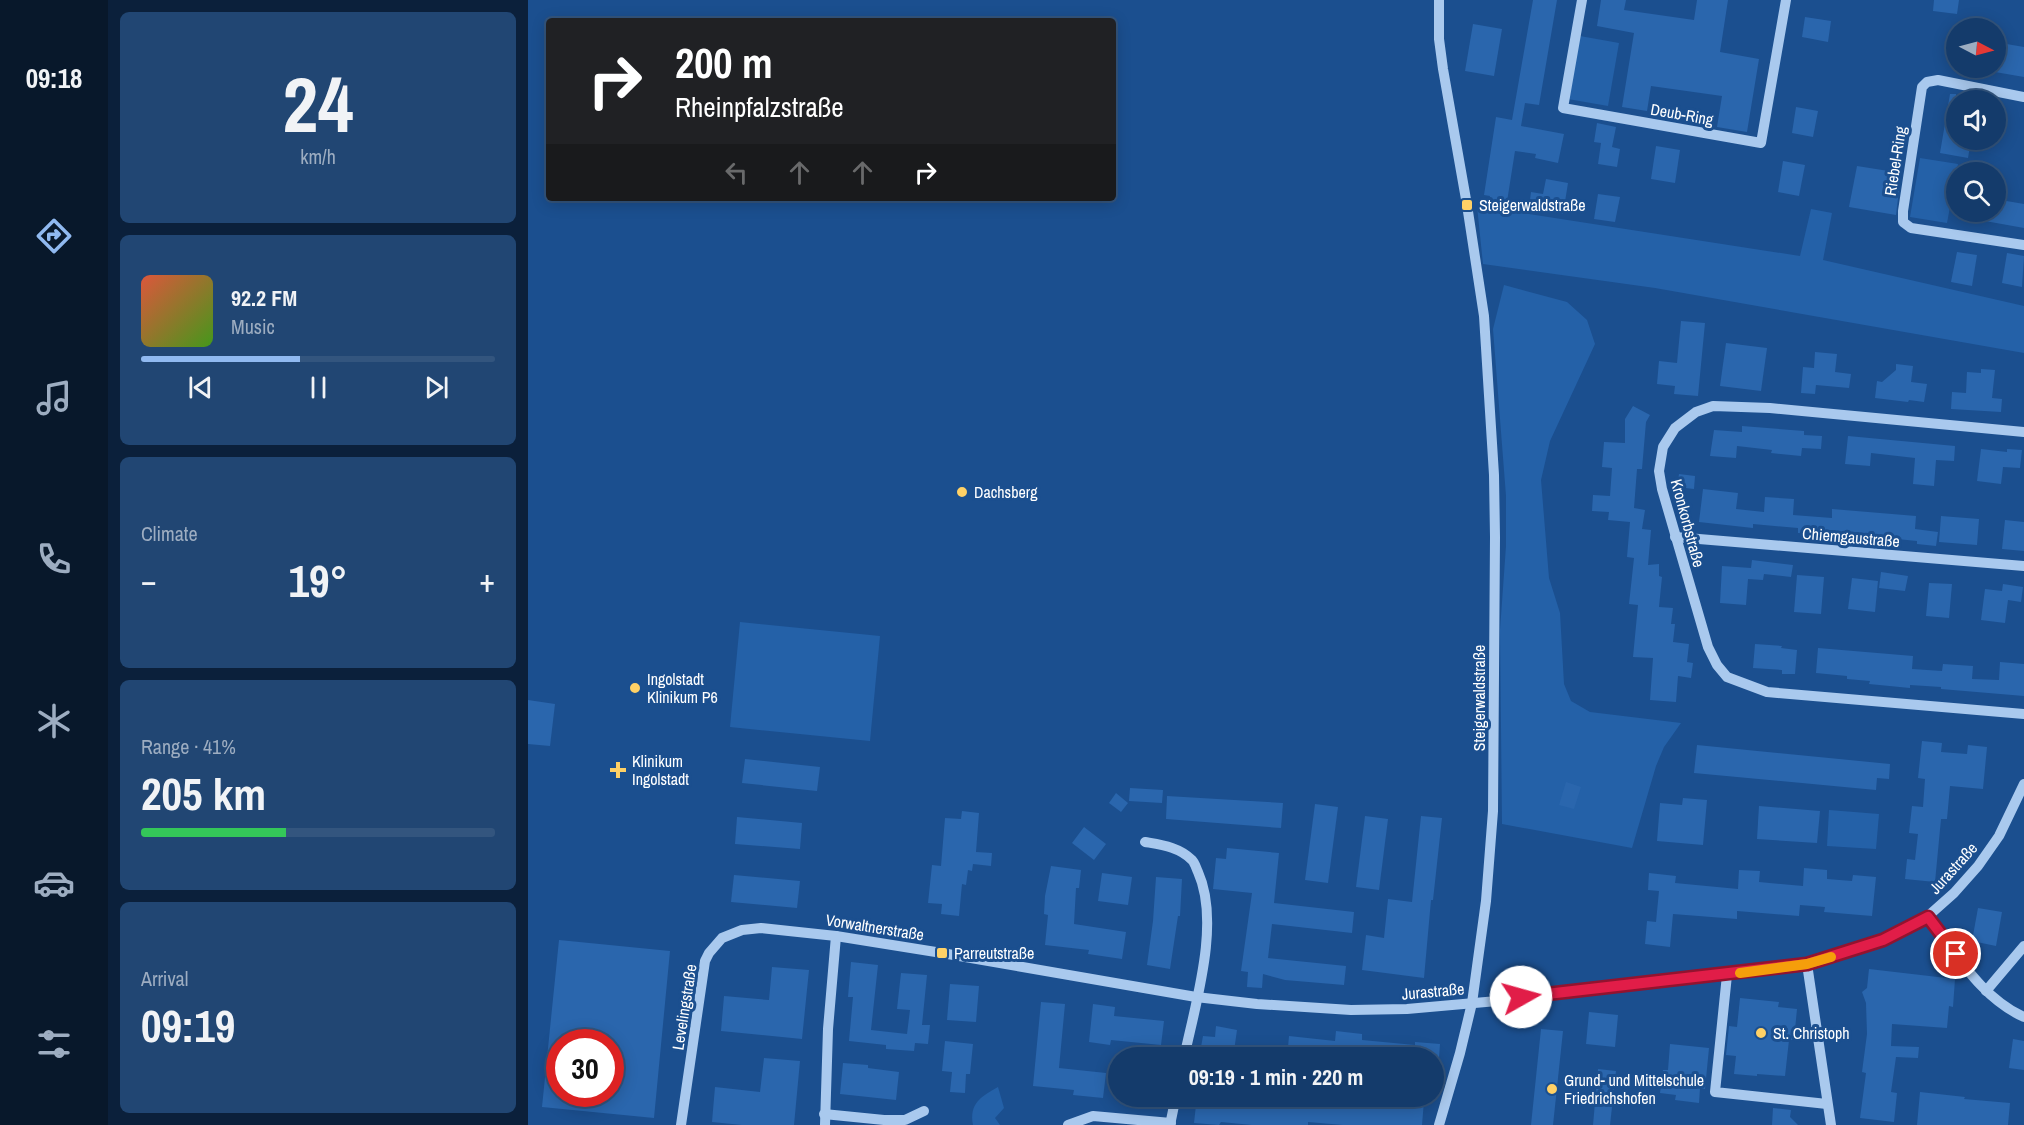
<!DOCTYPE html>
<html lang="en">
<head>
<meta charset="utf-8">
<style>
	body { margin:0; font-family:"Archivo Narrow",sans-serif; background:#214673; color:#f1f3f6; height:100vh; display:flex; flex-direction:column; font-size:22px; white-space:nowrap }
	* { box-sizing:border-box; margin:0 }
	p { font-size:20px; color:#9dadc1 }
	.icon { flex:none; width:33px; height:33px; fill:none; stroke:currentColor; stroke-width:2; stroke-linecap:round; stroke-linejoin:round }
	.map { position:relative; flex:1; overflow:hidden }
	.details { display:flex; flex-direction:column; gap:12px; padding:12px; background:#0b203b; width:420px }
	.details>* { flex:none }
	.guide { position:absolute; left:18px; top:18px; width:570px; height:183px; border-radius:6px; box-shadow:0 3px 15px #0003,0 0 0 2px #33557e; background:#202124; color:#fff; overflow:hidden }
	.needle { width:39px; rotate:96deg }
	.controls { position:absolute; left:1418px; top:18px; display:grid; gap:12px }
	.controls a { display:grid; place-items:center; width:60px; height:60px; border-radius:50%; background:#143b6b; box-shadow:0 3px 15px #0003,0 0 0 2px #33557e; font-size:30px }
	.speed { position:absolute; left:18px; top:1029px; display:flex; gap:12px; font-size:30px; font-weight:700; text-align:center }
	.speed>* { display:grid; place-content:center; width:78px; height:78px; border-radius:50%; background:#143b6b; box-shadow:0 3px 15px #0003,0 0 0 2px #33557e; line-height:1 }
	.speed .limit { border:9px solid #d22; background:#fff; color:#111 }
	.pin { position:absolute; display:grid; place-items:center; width:51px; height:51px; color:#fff; margin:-26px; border:3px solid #fff; border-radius:50%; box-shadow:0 2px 6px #0007 }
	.me { position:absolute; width:66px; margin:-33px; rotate:83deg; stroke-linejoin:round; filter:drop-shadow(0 0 4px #0008) }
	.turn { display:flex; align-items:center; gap:21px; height:126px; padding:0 30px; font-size:27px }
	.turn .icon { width:78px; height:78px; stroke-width:2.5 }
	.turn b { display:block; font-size:42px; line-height:51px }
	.lanes { display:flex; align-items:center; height:57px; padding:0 30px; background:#0003; justify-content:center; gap:30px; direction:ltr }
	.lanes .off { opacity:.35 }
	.big { font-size:45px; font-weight:700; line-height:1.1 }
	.details .tile { flex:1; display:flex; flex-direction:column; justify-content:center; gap:9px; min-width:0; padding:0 21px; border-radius:9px; background:#214673 }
	.details .dial { align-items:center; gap:0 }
	.dial b { font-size:78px; line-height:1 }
	.song { display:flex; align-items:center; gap:18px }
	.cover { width:72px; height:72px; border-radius:9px; background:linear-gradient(135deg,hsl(10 70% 55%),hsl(100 70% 35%)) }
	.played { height:6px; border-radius:3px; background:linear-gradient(90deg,#90b9f0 45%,#33557e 45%) }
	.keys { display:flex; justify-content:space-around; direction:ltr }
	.heat { display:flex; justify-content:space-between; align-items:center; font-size:33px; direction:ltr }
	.charge { height:9px; border-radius:4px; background:linear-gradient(90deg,#34c759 41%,#33557e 0) }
	.trip { position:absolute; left:580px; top:1047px; width:336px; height:60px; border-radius:30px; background:#143b6b; box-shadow:0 3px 15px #0003,0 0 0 2px #33557e; font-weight:700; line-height:60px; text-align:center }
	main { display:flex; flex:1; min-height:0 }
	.tabs { display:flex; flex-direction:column; width:108px; justify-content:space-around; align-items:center; background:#08182b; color:#9dadc1 }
	.tabs .icon { width:42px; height:42px }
	.tabs .active { color:#90b9f0 }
	.tabs b { font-size:27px; color:#f1f3f6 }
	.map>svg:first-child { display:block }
	.green { fill:#2461a8 }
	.building { fill:#2a66ad; fill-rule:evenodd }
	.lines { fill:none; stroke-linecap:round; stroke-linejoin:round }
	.minor { stroke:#a9c9ee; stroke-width:10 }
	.route-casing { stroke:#92132f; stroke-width:15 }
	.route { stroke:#e11d48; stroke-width:10 }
	.slow { stroke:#f59e0b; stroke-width:10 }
	.poi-dot { fill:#ffd166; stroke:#1b4f8f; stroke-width:2 }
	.labels { text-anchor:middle; stroke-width:6; stroke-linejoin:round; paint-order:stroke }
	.street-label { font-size:16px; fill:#fff; stroke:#1b4f8f }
	.poi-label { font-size:16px; fill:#fff; stroke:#1b4f8f; text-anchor:start }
</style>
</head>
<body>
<main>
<nav class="tabs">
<b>09:18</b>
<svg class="icon active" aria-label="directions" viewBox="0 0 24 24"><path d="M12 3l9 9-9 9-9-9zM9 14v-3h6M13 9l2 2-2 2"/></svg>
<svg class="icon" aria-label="music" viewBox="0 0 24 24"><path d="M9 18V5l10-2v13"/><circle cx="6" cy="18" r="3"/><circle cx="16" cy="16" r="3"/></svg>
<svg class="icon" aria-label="phone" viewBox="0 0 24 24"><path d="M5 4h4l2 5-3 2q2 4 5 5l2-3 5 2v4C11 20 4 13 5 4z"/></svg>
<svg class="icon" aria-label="climate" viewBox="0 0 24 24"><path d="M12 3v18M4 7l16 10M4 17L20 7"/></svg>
<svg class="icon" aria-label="car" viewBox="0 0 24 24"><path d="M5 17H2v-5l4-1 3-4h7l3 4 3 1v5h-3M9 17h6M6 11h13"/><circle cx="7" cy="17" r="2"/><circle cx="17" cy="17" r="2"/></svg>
<svg class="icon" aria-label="filters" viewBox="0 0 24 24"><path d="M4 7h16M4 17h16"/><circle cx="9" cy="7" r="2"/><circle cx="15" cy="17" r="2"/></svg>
</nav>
<section class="details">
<div class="tile dial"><b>24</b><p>km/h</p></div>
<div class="tile">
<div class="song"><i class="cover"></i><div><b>92.2 FM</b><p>Music</p></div></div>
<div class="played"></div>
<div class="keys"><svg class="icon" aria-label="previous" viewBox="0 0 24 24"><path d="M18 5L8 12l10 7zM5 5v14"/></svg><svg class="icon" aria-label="pause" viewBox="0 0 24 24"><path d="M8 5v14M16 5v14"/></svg><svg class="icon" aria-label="next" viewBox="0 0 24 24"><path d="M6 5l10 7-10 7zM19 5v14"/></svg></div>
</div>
<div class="tile"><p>Climate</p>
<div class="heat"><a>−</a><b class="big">19°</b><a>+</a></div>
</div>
<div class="tile"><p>Range · 41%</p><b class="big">205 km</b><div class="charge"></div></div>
<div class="tile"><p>Arrival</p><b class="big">09:19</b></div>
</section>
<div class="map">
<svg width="1496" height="1125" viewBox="0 0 1496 1125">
	<rect width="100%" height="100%" fill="#1b4f8f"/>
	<g class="green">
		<path d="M1052,36L1091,43L1080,106L1040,99Z"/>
		<path d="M1392,158L1430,164L1419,223L1382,217Z"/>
		<path d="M949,206L1272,256L1283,209L1304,213L1295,260L1496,306V353L1127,288L955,264Z"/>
		<path d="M976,285L1039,302L1059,320L1067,344L1022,441L1013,480L1021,578L1032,613L1036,684L1043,701L1062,712L1153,723L1136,747L1128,766L1104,848L974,824L972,630L978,546V496L965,329Z"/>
		<path d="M212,622L352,636L342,741L202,727Z"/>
		<path d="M1301,810L1351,814L1348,849L1299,846Z"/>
		<path d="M470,1087L476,1108L467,1118L472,1125H445C441,1103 453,1097 470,1087Z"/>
	</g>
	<g class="building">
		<path d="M1005,0H1029L1011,105L997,103L993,126L1036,134L1030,163L1007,158L1008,154L987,151L978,208L960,205L962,196L956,195L968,117L984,120Z"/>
		<path d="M1073,0H1098L1096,10L1166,20L1169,0H1200L1192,52L1231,59L1219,132L1189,127L1194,96L1123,86L1119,111L1094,107L1106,33L1069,26Z"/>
		<path d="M1406,0H1431L1429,14L1405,11Z"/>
		<path d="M1277,17L1303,21L1300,42L1274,37Z"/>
		<path d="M945,24L974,29L966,76L937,71Z"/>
		<path d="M1467,42L1496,47V77L1467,72Z"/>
		<path d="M1422,94H1428V140H1443L1440,158L1412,153Z"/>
		<path d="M1268,107L1290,111L1285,137L1264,133Z"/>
		<path d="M1069,123L1088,127L1084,147L1092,149L1089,167L1070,164L1073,143L1066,142Z"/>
		<path d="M1128,146L1152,150L1147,183L1123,179Z"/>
		<path d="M1255,161L1277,165L1271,196L1250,192Z"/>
		<path d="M1329,166L1373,173L1368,215L1321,207Z"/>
		<path d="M1018,179L1040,183L1035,214L1001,208L1003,192L1015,194Z"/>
		<path d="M1070,194L1092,197L1087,222L1066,219Z"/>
		<path d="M1467,199L1496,204V228L1435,217L1436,212H1467Z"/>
		<path d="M1429,252L1449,255L1444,286L1423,282Z"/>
		<path d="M1479,253L1496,256L1494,287L1474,283Z"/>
		<path d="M1153,321L1177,323L1170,396L1146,394L1147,386L1129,384L1131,361L1149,363Z"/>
		<path d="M1198,343L1239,348L1233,391L1192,386Z"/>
		<path d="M1287,352L1309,354L1307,372L1323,374L1321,388L1288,385L1287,394L1273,393L1275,367L1286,368Z"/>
		<path d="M1368,364L1385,366L1383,382L1399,384L1396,402L1381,400L1380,402L1347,398L1349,381L1354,382L1368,370Z"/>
		<path d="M1453,369L1467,370L1464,398L1474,399L1473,412L1423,409L1424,392L1438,393L1439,372L1453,373Z"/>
		<path d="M1105,406L1122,415L1118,422L1114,469H1109L1106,508L1117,510L1114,529L1123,530L1120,565L1131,564V576L1134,577L1131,607L1145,608L1143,624H1147L1145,642L1161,644L1159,662L1165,663L1163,678L1150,676L1148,702L1122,700L1125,658L1105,657L1110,605L1101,604L1106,558L1099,557L1102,522L1080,520L1081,512L1064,511L1065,495L1082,496L1084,468L1074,467L1076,442L1097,443V419Z"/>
		<path d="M1214,426L1276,431V435L1294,436L1293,449L1274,448L1273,456L1243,453L1244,450L1209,446L1208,458L1182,456L1186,430L1214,432Z"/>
		<path d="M1320,436L1427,446L1426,461L1408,460L1406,486L1385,484L1387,458L1343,453L1342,466L1317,464Z"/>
		<path d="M1453,449L1479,452V449L1494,450L1492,468L1475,467L1473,484L1449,481Z"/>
		<path d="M1151,474L1167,476L1166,489L1149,487Z"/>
		<path d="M1175,489L1210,493L1208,509L1236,512L1237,497L1266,499L1265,515L1304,518V509L1388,516L1387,529L1410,532L1408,546L1389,544V541L1290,531V534L1270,533V528L1225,524V528L1171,522Z"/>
		<path d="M1413,516L1451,519L1449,545L1411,542Z"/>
		<path d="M1477,520L1496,522V551L1474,549Z"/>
		<path d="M1224,560L1265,565L1263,577L1236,574L1235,580L1220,579L1218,605L1192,603L1194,566L1223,568Z"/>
		<path d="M1353,572L1380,576L1377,591L1351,588Z"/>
		<path d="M1269,575L1296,577L1293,614L1266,612Z"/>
		<path d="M1324,578L1350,581L1347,612L1320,609Z"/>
		<path d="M1401,583L1424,584L1421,618L1398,616Z"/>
		<path d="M1475,584L1495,587L1493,602L1480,600L1477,623L1453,620L1457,589L1474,591Z"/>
		<path d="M1227,644L1254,646L1253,648L1269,650L1267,674H1254V670L1225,668Z"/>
		<path d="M1290,648L1385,656L1384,669L1414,671L1415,664L1445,666L1444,679L1471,680L1472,662L1496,664V696L1413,689V687L1382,685V688L1341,684L1342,681L1319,679V676L1288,673Z"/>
		<path d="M0,700L27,704L22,746L0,744Z"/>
		<path d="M1394,741L1414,743L1413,752L1439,754L1440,745L1459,747L1455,789L1422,786L1419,819H1413L1407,882L1377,879L1379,859L1387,860L1390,834L1381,833L1384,806L1395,807L1397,779L1390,778Z"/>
		<path d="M1169,745L1362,764L1361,779L1349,778L1348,790L1166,773Z"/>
		<path d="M217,759L292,767L289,791L214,783Z"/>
		<path d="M1038,782L1053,787L1046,809L1031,805Z"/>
		<path d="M602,788L635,790L634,803L601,801Z"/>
		<path d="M588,793L600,803L593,812L581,803Z"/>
		<path d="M639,796L755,803L753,828L638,819Z"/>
		<path d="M1155,798L1179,800L1175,845L1129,841L1132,803L1154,805Z"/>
		<path d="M787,804L810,807L800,883L777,880Z"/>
		<path d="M1231,806L1292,811L1289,843L1229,839Z"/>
		<path d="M434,811L451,813L448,852L464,853L463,866L445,864L444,871L440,870L438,885L434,884L431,916L413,914L414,904L400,903L404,865L413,866L417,818L433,819Z"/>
		<path d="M837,816L860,819L851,890L828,887Z"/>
		<path d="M893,816L914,818L905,900H903L896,978L834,970L838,935L856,938L860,899L884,902Z"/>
		<path d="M209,817L274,823L272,849L207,844Z"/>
		<path d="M556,827L578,844L566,860L544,843Z"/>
		<path d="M699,848L751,853L746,903L826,912L824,933L744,924L740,958L818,966L816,985L757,980L735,974L734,988L719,987L720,972L713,971L724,893L685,889L688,858L698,859Z"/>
		<path d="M523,866L553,870L551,888H548L546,924L598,932L594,959L560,954L561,950L517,945L520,915L516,914L517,896Z"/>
		<path d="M1276,868L1299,870V879L1324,881L1325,875L1348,877L1344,916L1296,912L1297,907L1272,905L1271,916L1209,911V919L1145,914L1142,947L1117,944L1119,921L1128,922L1131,891L1120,890L1121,873L1148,876L1147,883L1210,889L1211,870L1232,871L1231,882L1275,886Z"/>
		<path d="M574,873L604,877L600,905L570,901Z"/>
		<path d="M206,875L272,881L269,908L203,902Z"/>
		<path d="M628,877L654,879L652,916H650L642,969L619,965L625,921Z"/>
		<path d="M1450,908L1474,912L1468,946L1444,941Z"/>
		<path d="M31,940L142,951L126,1118L14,1107ZM32,1042H82V1094H32Z"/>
		<path d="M323,962L350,965L343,1030L379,1034L382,1010L369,1009L373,973L399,975L394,1025H402L400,1044L387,1043L386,1051L358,1049V1045L321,1041L325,997H320Z"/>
		<path d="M244,967L281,970L274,1039L193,1031L196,996L241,1000Z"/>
		<path d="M1341,969L1427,979L1425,1007L1421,1006L1419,1028L1364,1024L1363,1046L1391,1047L1390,1058L1368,1057L1363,1092L1369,1093L1366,1122L1332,1118L1338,1073L1334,1072L1339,1034L1338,1003L1334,992L1339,988Z"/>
		<path d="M422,984L451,986L448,1022L419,1020Z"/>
		<path d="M1212,998L1251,1002L1250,1007L1269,1009L1266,1040H1261L1257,1076L1229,1074V1076L1206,1074L1208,1056L1198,1055L1201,1026L1209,1027Z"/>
		<path d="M513,1002L537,1004L531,1068L578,1073L575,1098L545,1095L546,1090L505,1086Z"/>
		<path d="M565,1004L587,1007L586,1016L636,1021L633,1045L583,1040L582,1045L561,1042Z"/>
		<path d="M1061,1012L1090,1015L1087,1047L1058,1044Z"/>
		<path d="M688,1026L709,1030L705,1058H671L675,1036L687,1037Z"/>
		<path d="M1013,1029L1035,1031L1025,1125H1003Z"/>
		<path d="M808,1031L834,1034V1040L887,1045V1042L912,1044L911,1058H759L761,1036L807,1041Z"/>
		<path d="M1485,1039L1496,1041V1070L1481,1068Z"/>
		<path d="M417,1041L445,1044L442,1074H438L437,1093L422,1092L424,1072L414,1071Z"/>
		<path d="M1142,1044L1181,1048L1177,1089L1172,1088L1171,1103L1147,1100L1148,1095L1132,1093L1135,1070H1140Z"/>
		<path d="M236,1058L272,1061L266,1125H214L184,1122L187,1087L232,1092Z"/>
		<path d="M315,1063L340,1065V1068L371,1072L368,1100L312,1094Z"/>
		<path d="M1070,1069L1088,1071L1082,1125H1065Z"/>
		<path d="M1392,1092L1437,1097L1436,1099L1482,1103L1480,1125H1389Z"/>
		<path d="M669,1096H821V1098L873,1105V1099L896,1101L894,1125H815L780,1122V1125H724L693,1122L691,1125L666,1123Z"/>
		<path d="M1245,1108L1263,1110L1262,1117L1270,1125H1244Z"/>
	</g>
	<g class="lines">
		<g class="minor">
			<path d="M1054,0L1035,108L1233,143L1258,0"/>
			<path d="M1496,97L1410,80L1399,82L1394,87L1375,211V222L1383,228L1496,245"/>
			<path d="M1496,432L1242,408L1185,406L1168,412L1147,428L1135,447L1131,471L1134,489L1180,647L1189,665L1199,677L1239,692L1496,714"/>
			<path d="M1147,537L1496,566"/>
			<path d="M617,842C634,845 651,847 664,860C667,863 668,868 670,872C693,923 667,1005 656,1058"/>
			<path d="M1399,917C1428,953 1453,998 1496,1017"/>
			<path d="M1279,964L1303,1125"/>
			<path d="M1199,975L1187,1092L1299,1104"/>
			<path d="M1458,991L1496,946"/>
			<path d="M296,1114L356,1120H377L396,1111"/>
			<path d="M153,1125L177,961L181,953L194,938L214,930L233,928L308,936L414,953L668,997L729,1004L823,1010L879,1009L969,1001L1279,964L1355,941L1399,917L1426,893L1450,866L1471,836L1496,784"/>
			<path d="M297,1125L300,1029L308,936"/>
			<path d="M540,1125L565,1116L643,1123"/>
			<path d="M642,1125L648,1096"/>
			<path d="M911,1125L932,1053L944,1003L958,901L965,811L967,537L966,475L956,316L939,205L915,69L911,39V0"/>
		</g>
	</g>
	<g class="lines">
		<defs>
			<path id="route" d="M993,997L1279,964L1355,940L1400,917L1428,954"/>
		</defs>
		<use href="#route" class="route-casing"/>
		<use href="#route" class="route"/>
		<path class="slow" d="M1212,973L1279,964L1303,957"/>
	</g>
	<g class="poi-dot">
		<rect x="933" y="199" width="12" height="12" rx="3"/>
		<circle cx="434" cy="492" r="6"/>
		<circle cx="107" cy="688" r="6"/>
		<path d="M87 761h6v6h6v6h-6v6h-6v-6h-6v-6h6z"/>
		<rect x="408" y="947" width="12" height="12" rx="3"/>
		<circle cx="1233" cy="1033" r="6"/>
		<circle cx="1024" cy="1089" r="6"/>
	</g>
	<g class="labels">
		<g class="street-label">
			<text transform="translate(1154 114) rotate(10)" y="6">Deub-Ring</text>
			<text transform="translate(1367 161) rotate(-81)" y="6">Riebel-Ring</text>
			<text transform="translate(1160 523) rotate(75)" y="6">Kronkorbstraße</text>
			<text transform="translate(1323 537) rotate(5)" y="6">Chiemgaustraße</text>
			<text transform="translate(951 698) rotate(-90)" y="6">Steigerwaldstraße</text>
			<text transform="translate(1425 868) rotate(-48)" y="6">Jurastraße</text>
			<text transform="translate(347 927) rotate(9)" y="6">Vorwaltnerstraße</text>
			<text transform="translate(905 991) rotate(-5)" y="6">Jurastraße</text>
			<text transform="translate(156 1007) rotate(-81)" y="6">Levelingstraße</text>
		</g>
		<g class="poi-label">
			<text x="951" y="211">Steigerwaldstraße</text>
			<text x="446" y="498">Dachsberg</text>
			<text x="119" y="685">Ingolstadt<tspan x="119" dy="18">Klinikum P6</tspan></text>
			<text x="104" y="767">Klinikum<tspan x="104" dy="18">Ingolstadt</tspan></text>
			<text x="426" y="959">Parreutstraße</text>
			<text x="1245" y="1039">St. Christoph</text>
			<text x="1036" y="1086">Grund- und Mittelschule<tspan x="1036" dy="18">Friedrichshofen</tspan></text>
		</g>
	</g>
</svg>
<div class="controls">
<a><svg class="needle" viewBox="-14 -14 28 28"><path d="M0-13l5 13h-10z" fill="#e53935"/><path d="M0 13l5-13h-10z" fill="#9dadc1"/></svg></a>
<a><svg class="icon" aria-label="sound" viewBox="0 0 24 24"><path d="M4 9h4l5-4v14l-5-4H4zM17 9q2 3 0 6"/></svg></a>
<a><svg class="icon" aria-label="search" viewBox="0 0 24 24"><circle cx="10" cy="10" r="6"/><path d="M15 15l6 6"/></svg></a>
</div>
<div class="speed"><div class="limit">30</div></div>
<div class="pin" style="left:1428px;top:954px;background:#d93025"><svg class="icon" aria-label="arrive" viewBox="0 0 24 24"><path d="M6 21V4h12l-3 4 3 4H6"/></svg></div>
<svg class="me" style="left:993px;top:997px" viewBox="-20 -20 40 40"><circle r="19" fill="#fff"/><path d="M0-13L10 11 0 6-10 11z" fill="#e11d48"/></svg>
<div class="trip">09:19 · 1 min · 220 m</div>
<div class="guide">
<div class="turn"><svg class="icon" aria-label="right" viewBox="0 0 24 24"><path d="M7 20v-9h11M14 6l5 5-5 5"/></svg><div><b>200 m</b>Rheinpfalzstraße</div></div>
<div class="lanes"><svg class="icon off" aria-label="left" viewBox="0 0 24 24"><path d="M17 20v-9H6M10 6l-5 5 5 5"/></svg><svg class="icon off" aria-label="ahead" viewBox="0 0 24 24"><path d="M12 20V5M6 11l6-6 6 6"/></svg><svg class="icon off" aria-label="ahead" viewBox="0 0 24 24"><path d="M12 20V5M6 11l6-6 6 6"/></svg><svg class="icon" aria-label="right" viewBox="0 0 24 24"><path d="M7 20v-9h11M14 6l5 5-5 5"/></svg></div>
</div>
</div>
</main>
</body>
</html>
